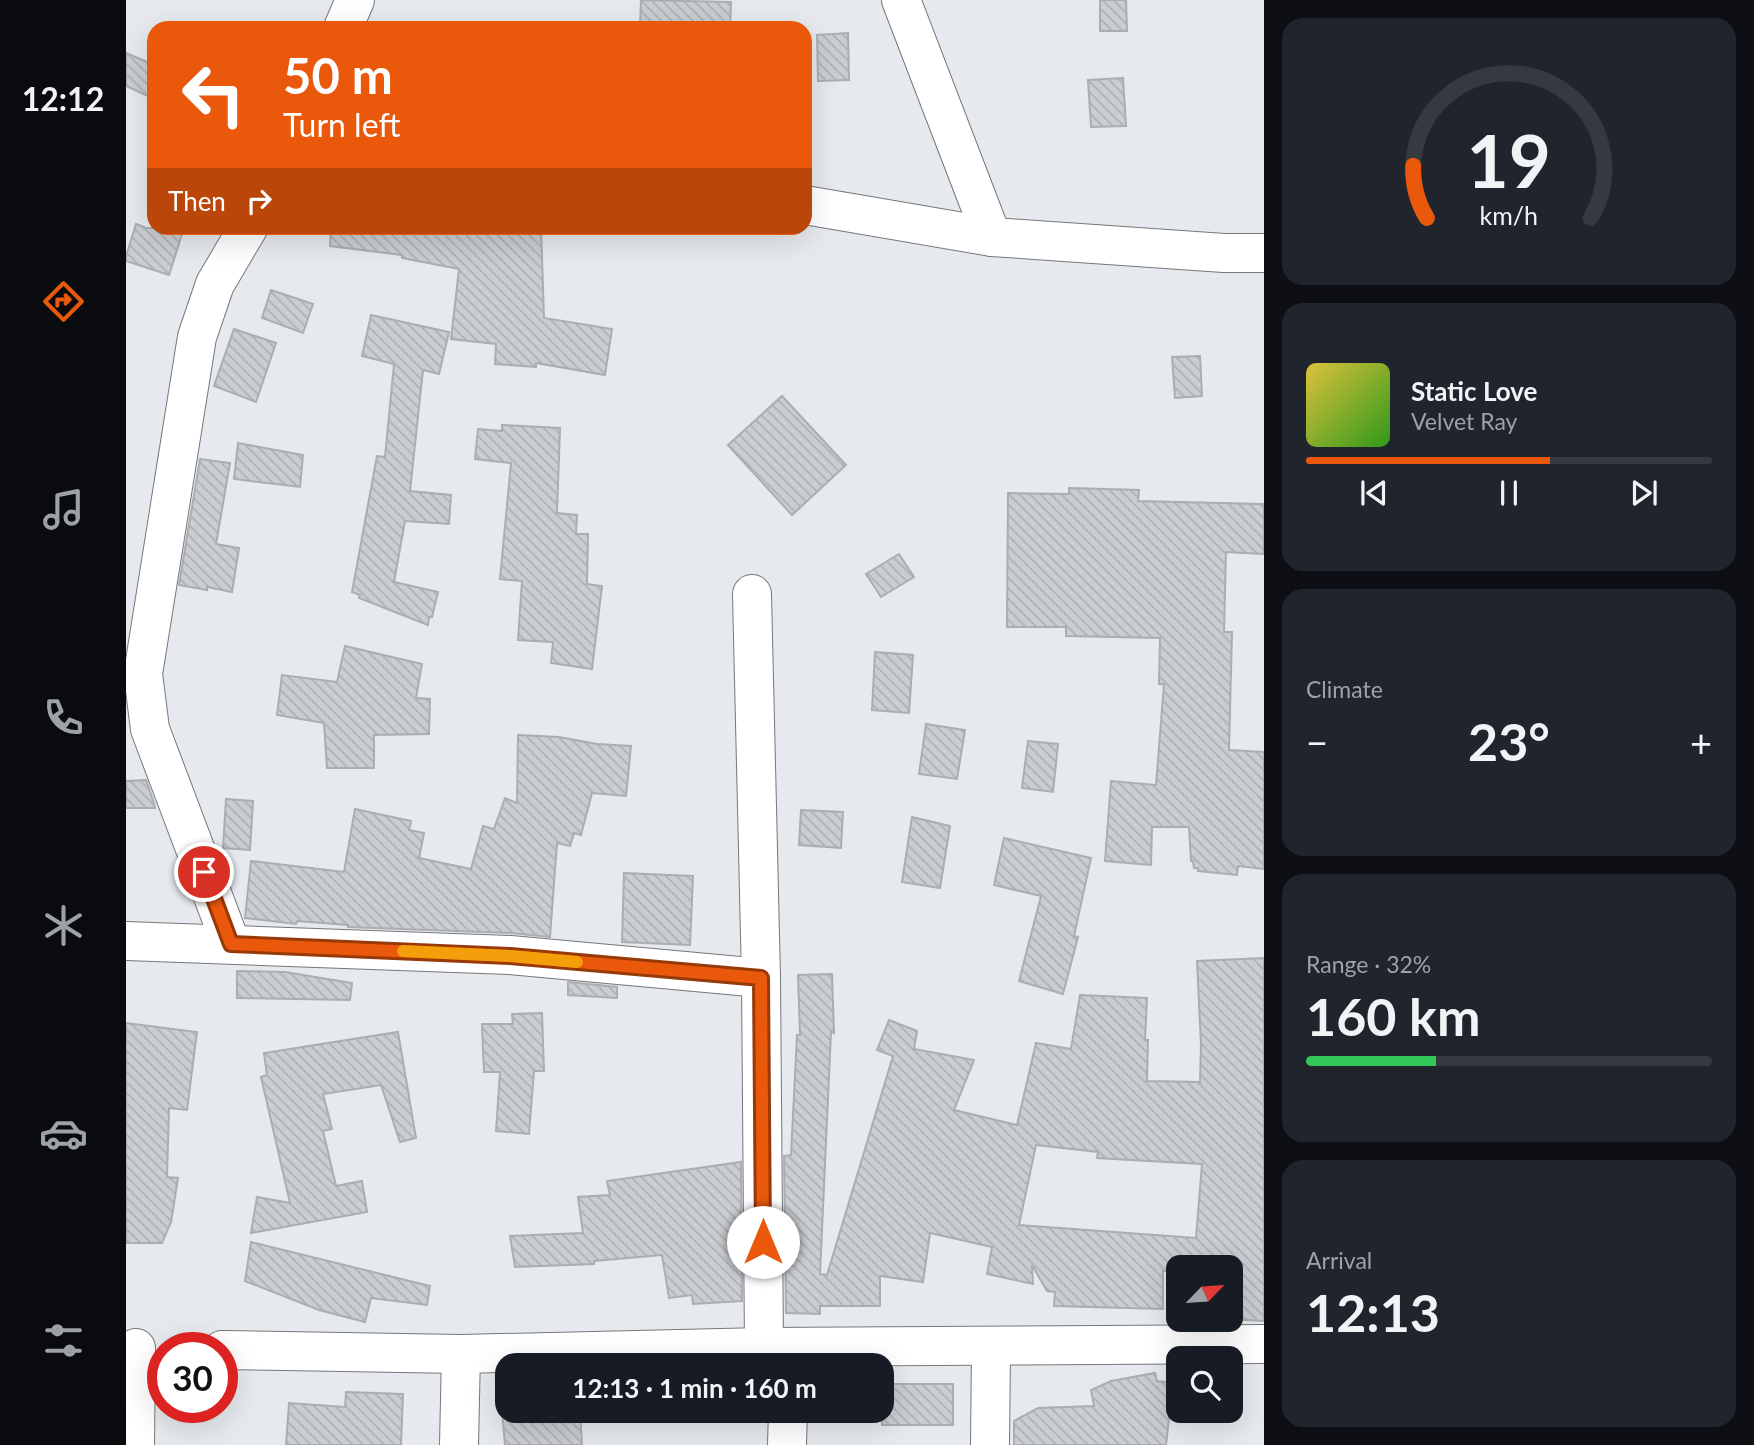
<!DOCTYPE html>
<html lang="en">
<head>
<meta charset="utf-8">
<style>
	body { margin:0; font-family:Lato,sans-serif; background:#20242c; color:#f1f3f6; height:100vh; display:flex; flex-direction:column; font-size:26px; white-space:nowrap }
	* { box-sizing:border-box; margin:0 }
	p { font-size:23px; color:#9ea1a6 }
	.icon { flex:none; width:38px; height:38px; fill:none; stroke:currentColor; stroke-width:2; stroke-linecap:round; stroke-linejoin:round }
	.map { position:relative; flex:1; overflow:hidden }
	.sheet { display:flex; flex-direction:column; gap:18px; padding:18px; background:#0d0f14; width:490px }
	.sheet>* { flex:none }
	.guide { position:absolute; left:21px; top:21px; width:665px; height:214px; border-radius:21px; box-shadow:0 7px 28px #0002; background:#ea580c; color:#fff; overflow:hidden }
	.needle { width:46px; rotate:65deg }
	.controls { position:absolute; left:1040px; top:1255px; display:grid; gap:14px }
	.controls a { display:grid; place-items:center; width:77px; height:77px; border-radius:14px; background:#171b24; box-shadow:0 7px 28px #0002; font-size:35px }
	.speed { position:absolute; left:21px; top:1332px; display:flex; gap:14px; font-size:35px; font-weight:700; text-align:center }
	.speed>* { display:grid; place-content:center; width:91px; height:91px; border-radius:50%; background:#171b24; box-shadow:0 7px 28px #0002; line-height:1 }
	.speed .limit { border:10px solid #d22; background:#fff; color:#111 }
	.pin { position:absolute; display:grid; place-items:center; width:60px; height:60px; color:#fff; margin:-30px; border:4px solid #fff; border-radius:50%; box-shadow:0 2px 7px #0007 }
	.me { position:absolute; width:77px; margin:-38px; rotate:0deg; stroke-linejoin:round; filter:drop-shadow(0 0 5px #0008) }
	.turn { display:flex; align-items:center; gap:24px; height:147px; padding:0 21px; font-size:32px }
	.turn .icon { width:91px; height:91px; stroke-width:2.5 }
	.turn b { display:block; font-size:49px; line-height:60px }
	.then { display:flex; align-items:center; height:66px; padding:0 21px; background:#0003; gap:14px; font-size:26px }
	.big { font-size:52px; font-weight:700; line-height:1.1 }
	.sheet .widget { flex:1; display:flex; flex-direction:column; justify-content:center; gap:10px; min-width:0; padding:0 24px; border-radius:21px; background:#20242c }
	.sheet .dial { align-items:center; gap:0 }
	.dial svg { height:182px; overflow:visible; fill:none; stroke:#363941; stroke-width:7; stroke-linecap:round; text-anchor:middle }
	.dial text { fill:#f1f3f6; stroke:none }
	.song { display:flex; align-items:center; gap:21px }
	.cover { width:84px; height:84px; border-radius:10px; background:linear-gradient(135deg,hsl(50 70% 55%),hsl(110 70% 35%)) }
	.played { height:7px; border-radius:4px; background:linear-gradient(90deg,#ea580c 60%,#363941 60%) }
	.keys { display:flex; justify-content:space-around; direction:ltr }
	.heat { display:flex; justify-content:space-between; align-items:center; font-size:38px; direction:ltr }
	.charge { height:10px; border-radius:5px; background:linear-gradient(90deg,#34c759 32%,#363941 0) }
	.trip { position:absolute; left:369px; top:1353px; width:399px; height:70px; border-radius:21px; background:#171b24; box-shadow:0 7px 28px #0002; font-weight:700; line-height:70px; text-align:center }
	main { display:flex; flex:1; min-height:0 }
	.dock { display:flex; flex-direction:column; width:126px; justify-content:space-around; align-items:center; background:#090b0e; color:#9ea1a6 }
	.dock .icon { width:49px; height:49px }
	.dock .active { color:#ea580c }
	.dock b { font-size:32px; color:#f1f3f6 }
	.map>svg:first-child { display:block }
	.building { fill:url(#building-back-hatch); stroke:#aaadb1; stroke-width:2; fill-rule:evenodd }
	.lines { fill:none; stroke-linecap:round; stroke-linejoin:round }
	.minor-casing { stroke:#75787b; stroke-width:40 }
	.minor { stroke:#fff; stroke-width:38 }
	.route-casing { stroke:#983908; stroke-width:18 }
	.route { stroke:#ea580c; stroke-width:12 }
	.slow { stroke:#f59e0b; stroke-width:12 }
</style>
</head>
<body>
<main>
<nav class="dock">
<b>12:12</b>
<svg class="icon active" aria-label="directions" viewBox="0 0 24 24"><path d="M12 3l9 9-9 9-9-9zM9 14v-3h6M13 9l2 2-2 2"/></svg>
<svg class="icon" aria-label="music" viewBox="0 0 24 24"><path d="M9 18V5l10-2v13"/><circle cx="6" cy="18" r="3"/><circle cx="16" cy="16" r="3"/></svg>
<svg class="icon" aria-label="phone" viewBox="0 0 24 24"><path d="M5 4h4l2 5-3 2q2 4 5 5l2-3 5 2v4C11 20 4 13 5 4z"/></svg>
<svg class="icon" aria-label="climate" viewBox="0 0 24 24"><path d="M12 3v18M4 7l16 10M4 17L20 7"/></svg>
<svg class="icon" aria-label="car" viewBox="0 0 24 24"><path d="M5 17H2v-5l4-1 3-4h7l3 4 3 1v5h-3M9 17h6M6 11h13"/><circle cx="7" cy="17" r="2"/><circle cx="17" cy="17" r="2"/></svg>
<svg class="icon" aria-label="filters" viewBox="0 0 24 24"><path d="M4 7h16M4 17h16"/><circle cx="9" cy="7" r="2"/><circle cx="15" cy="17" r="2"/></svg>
</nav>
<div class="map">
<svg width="1138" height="1445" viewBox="0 0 1138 1445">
	<defs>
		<pattern id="building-back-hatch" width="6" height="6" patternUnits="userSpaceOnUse" patternTransform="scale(1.75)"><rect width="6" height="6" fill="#cacdd1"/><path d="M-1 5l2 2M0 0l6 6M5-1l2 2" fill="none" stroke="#aeb1b4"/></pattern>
	</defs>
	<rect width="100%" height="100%" fill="#e6e9ed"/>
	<g class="building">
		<path d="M515,0L605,2L604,28H514Z"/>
		<path d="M974,0H1000L1001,31H974Z"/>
		<path d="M722,33L723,80L692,81L691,35Z"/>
		<path d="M0,53L28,65V99L0,86Z"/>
		<path d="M997,78L1000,126L965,127L962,80Z"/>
		<path d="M10,224L20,228H58L43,275L0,261V256Z"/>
		<path d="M205,228H415L418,318L486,329L479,375L410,363V367L369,364L370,344L325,339L333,269L276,258V255L204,246Z"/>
		<path d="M145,290L187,304L177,333L136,318Z"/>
		<path d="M245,315L323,332L313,374L297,370L284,491L325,495L323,524L279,521L268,582L312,592L306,617H303L302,625L233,598L234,595L226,592L251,456L259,457L268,364L236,356Z"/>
		<path d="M108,329L150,343L130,402L88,386Z"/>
		<path d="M1074,356L1076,396L1049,398L1046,357Z"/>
		<path d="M656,396L720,465L666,515L602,445Z"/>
		<path d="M376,425L434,428L431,513L451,515L450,534H462L461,584L476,586L466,669L425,663L427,642L392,640L396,581L374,579L385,463L349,459L352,429L376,431Z"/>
		<path d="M112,443L177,455L174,487L108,479Z"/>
		<path d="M74,459L104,463L90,544L113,548L106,592L81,587V590L53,585Z"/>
		<path d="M943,488L1013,490L1012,501L1138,504V554L1100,552L1098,632H1106L1103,750L1138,752V869L1112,866L1111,875L1072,871V868H1068L1067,861H1065L1063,827H1026L1025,865L979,861L985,781L1030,785L1038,684H1033L1034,638L940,636V627H881L882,493L943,494Z"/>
		<path d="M773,554L788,577L755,597L740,574Z"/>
		<path d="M219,646L296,664L290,698L304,699L303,734L248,735V768H201L198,723L151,715L156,675L211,682Z"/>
		<path d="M749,652L787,655L783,713L746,710Z"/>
		<path d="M800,724L839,730L831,779L793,774Z"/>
		<path d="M392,735L433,737L471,744L505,746L500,796L466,793L455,835L448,833L444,846L431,843L424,937L385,933L222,927V925L171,921L170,924L119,918L125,861L218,872L229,809L285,821L283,830L298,833L293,858L345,869L357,826L368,829L379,798L391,803Z"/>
		<path d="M902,741L932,744L927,792L896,788Z"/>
		<path d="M20,780L28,803L29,808H0V781Z"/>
		<path d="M100,799L127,801L124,850L97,848Z"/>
		<path d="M675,810L717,812L715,848L673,845Z"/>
		<path d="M786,817L824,826L814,888L776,882Z"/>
		<path d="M878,838L965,858L948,936L952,937L937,994L893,981L915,896L868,885Z"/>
		<path d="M498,873L567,876L564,945L496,942Z"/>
		<path d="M1138,958V1321L1104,1319V1267H1041V1271H1037V1309L928,1306L929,1292L921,1291L906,1265L907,1284L861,1274L866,1247L804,1233L797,1282L754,1276V1306H694V1314L660,1313L658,1156L665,1155L671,1035H674L672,975L706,974L708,1033L705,1032L694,1274L701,1275L767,1056L751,1050L763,1020L791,1031L788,1049L848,1060L828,1110L891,1125L910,1043L945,1049L954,995L1021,998L1019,1040H1022L1021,1081L1074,1082L1075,1045L1071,961ZM910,1145L972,1152L971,1158L1076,1164L1070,1238L893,1225Z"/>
		<path d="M111,971L159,972L226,983L224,1000L111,998Z"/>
		<path d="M442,982L491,987V998L442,995Z"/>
		<path d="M416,1013L418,1071H408L403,1134L370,1131L374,1072H358L356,1024H387L386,1014Z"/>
		<path d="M0,1023L71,1032L61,1110L43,1108L41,1177L52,1178L45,1222L36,1243H0Z"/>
		<path d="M272,1032L290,1138L274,1142L255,1085L197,1094L206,1129L197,1131L210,1186L236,1181L241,1212L125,1233L131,1197L164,1203L135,1077L141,1075L138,1053Z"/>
		<path d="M615,1162L616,1301L567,1304L566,1295L543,1298L536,1255L468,1261V1264L389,1267L384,1236L457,1233L452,1197L484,1195L481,1181Z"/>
		<path d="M125,1242L304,1286L301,1305L245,1298L239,1322L193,1310L119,1281Z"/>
		<path d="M1029,1373L1031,1381L1047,1383L1040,1445H888V1421L912,1408L968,1406L965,1390L985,1381Z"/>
		<rect x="756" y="1384" width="71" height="41"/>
		<path d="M220,1392L277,1394L275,1445H160L163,1403L219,1407Z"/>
		<path d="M376,1410H454L456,1445H379Z"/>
	</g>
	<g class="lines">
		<defs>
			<g id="minor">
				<path d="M775,0L866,237"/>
				<path d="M217,28L229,0"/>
				<path d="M679,205L866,237L1098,253H1138"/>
				<path d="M626,594L635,978"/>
				<path d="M0,941L384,955L635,978L638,1347"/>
				<path d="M105,944L24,729L17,674L71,337L89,284L122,228"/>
				<path d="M96,1350L335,1354L638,1347L1138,1344"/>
				<path d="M9,1445L10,1348"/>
				<path d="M333,1445L335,1354"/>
				<path d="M661,1445L662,1410"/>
				<path d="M864,1445L865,1347"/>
			</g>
		</defs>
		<use href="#minor" class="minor-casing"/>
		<use href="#minor" class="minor"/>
	</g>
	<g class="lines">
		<defs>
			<path id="route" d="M78,872L105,944L384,956L635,978L637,1242"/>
		</defs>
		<use href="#route" class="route-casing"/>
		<use href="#route" class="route"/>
		<path class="slow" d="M277,951L384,956L451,962"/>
	</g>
</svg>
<div class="controls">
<a><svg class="needle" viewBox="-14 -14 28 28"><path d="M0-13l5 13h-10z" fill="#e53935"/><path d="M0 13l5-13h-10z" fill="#9ea1a6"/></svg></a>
<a><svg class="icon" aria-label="search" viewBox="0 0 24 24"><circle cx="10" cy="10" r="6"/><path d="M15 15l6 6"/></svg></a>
</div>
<div class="speed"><div class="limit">30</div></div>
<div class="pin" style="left:78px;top:872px;background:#d93025"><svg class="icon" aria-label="arrive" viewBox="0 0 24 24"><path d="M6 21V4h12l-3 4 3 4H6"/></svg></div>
<svg class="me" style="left:637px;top:1242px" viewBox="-20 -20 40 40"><circle r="19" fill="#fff"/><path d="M0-13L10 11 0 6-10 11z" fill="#ea580c"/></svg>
<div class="trip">12:13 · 1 min · 160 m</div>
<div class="guide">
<div class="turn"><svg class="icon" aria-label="left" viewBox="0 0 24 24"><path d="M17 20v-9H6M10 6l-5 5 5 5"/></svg><div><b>50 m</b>Turn left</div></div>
<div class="then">Then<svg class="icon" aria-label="right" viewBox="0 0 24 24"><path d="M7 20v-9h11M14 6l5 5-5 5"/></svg></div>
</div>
</div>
<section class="sheet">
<div class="widget dial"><svg viewBox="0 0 100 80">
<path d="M14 69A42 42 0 1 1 86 69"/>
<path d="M14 69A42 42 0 0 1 8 46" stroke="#ea580c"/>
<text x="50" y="56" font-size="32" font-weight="700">19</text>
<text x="50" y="72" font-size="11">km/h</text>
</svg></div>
<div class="widget">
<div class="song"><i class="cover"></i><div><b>Static Love</b><p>Velvet Ray</p></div></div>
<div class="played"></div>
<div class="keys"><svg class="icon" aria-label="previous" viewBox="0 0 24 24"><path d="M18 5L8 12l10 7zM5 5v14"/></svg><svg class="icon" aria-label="pause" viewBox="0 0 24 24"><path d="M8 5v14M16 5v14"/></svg><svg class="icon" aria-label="next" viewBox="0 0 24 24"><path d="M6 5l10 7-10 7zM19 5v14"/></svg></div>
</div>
<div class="widget"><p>Climate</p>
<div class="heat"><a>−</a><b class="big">23°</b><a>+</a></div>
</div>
<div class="widget"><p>Range · 32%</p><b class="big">160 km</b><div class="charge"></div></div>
<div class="widget"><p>Arrival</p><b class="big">12:13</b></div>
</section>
</main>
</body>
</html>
